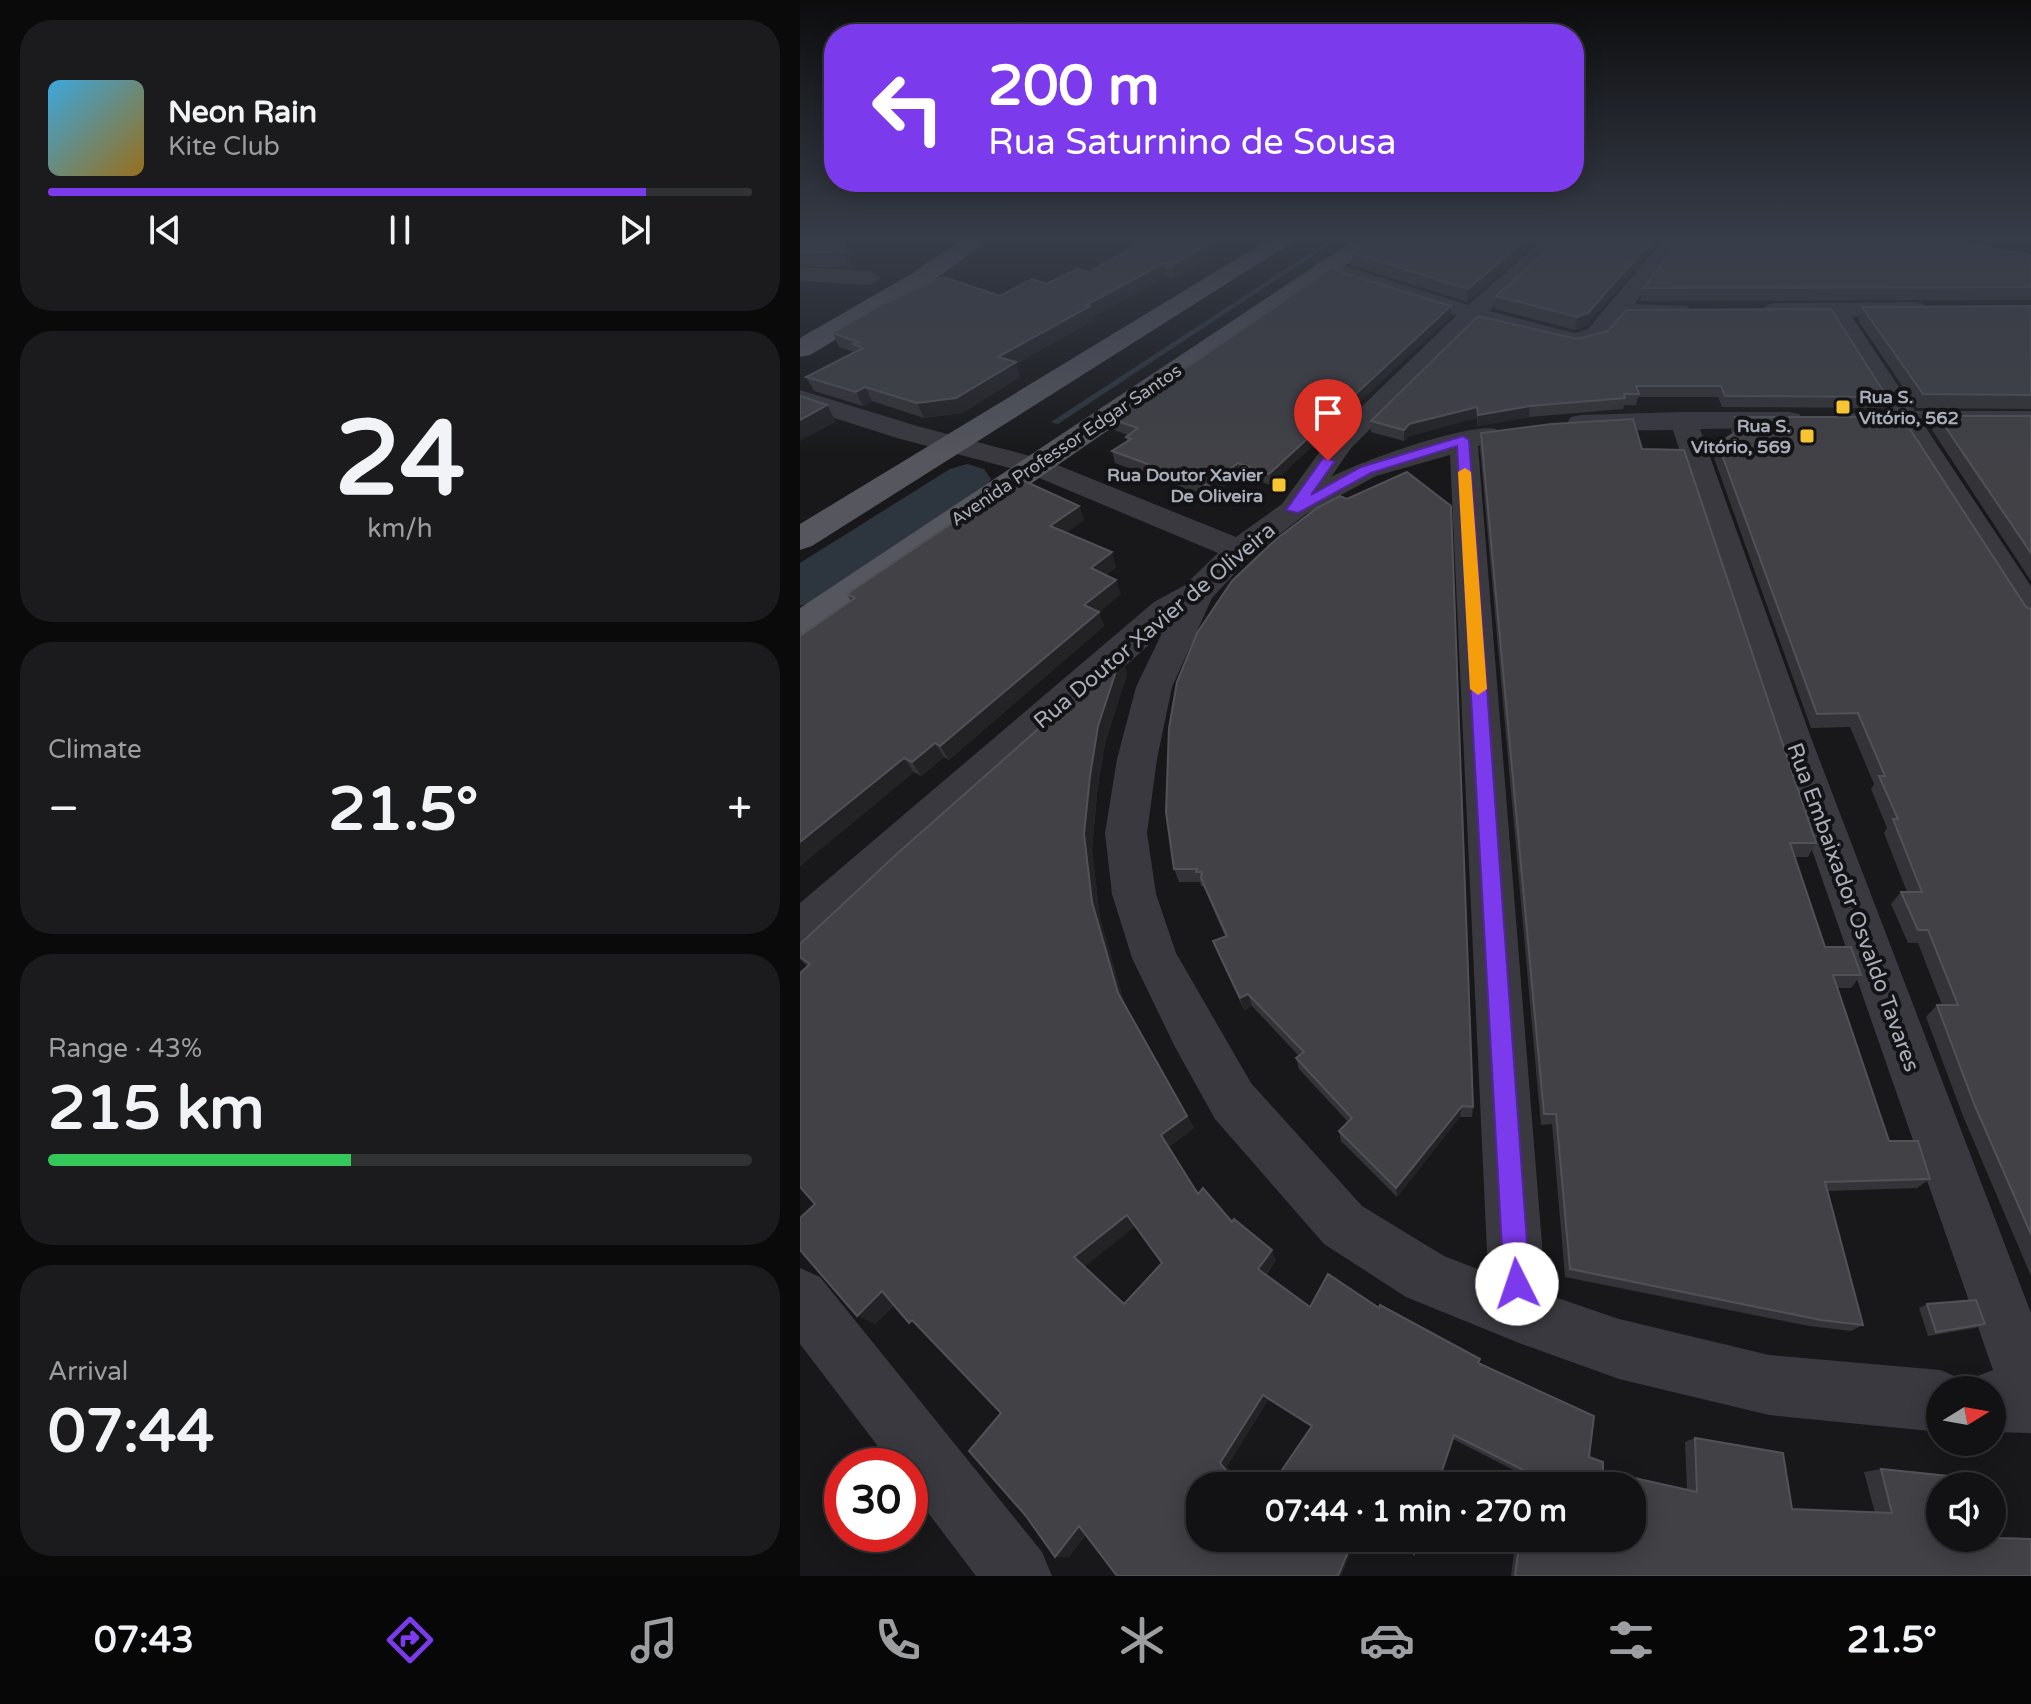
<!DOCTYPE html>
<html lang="en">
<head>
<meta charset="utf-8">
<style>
	body { margin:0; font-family:"Varela Round",sans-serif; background:#1b1b1d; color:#f1f3f6; height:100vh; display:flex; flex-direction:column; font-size:30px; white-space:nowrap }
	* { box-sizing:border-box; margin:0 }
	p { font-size:26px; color:#9c9ea0 }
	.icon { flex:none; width:44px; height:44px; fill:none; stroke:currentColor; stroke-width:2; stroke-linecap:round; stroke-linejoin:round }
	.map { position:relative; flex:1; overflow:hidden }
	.sheet { display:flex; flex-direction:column; gap:20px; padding:20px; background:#0a0a0b; width:800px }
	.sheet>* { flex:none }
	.guide { position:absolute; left:24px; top:24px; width:760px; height:168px; border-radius:32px; box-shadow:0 4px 20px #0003,0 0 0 2px #313234; background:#7c3aed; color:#fff; overflow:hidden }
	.needle { width:52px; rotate:79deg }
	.fabs { position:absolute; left:1126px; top:1376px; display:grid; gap:16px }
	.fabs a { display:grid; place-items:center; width:80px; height:80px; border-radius:50%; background:#121214; box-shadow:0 4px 20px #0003,0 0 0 2px #313234; font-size:40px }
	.speed { position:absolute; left:24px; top:1448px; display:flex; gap:16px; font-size:40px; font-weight:700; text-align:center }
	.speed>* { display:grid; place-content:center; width:104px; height:104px; border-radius:50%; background:#121214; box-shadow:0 4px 20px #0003,0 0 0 2px #313234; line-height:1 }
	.speed .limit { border:12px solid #d22; background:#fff; color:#111 }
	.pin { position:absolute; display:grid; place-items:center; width:68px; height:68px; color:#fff; margin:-82px -34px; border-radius:50% 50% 50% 0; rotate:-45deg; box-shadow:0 0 8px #0007 }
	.pin .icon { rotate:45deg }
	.me { position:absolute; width:88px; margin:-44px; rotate:356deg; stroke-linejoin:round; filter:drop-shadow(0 0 6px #0008) }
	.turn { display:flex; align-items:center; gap:28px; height:168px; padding:0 32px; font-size:36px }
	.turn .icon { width:104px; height:104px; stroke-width:2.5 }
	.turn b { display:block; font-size:56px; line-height:68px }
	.big { font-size:60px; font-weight:700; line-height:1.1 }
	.sheet .tile { flex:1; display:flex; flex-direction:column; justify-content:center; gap:12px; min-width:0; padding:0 28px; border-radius:32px; background:#1b1b1d }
	.sheet .dial { align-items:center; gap:0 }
	.dial b { font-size:104px; line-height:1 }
	.song { display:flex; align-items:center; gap:24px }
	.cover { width:96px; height:96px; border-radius:12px; background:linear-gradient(135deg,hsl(200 70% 55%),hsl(40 70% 35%)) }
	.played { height:8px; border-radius:4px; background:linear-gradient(90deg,#7c3aed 85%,#313234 85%) }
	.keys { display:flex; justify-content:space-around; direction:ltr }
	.heat { display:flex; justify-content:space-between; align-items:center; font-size:44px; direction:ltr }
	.charge { height:12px; border-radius:6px; background:linear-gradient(90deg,#34c759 43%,#313234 0) }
	.trip { position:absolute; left:386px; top:1472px; width:460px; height:80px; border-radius:32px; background:#121214; box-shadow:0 4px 20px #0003,0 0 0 2px #313234; font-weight:700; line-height:80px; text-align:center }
	.tab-bar { display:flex; height:128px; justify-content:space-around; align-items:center; background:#070708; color:#9c9ea0 }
	.tab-bar .icon { width:56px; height:56px }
	.tab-bar .current { color:#7c3aed }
	.tab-bar b { font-size:36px; color:#f1f3f6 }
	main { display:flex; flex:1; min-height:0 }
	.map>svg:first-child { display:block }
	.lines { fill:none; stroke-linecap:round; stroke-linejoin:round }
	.stream { fill:#2d363f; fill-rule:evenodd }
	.river { fill:#2d363f; fill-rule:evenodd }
	.minor { fill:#39393f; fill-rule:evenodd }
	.major { fill:#55565e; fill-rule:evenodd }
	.wall { fill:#343438; fill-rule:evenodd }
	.shaded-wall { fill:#232326 }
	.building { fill:#414146; stroke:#515258; stroke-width:2; fill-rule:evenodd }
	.route { fill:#7c3aed; stroke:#51269a; stroke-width:2 }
	.slow { fill:#f59e0b }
	.poi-dot { fill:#f7c433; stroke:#131315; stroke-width:3 }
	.labels { text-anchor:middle; stroke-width:8; stroke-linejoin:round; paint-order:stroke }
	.far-poi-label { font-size:18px; font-weight:bold; fill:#aaaeba; stroke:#131315; text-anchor:end }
	.far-street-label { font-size:18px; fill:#aaaeba; stroke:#131315 }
	.street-label { font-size:22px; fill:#aaaeba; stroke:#131315 }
</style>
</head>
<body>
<main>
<section class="sheet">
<div class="tile">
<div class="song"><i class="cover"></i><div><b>Neon Rain</b><p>Kite Club</p></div></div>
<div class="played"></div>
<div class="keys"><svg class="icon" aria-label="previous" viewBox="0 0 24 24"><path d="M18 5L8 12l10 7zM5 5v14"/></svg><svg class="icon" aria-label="pause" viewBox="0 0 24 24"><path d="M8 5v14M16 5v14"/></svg><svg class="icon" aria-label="next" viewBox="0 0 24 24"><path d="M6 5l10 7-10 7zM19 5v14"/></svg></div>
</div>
<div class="tile dial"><b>24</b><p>km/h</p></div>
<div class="tile"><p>Climate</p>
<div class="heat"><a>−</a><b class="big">21.5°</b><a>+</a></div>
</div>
<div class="tile"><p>Range · 43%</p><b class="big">215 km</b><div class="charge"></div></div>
<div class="tile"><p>Arrival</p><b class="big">07:44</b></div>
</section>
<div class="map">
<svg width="1231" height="1576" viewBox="0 0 1231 1576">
	<rect width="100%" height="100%" fill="#18181a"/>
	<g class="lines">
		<path class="stream" d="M533,238H540L258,424L251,422Z"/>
		<path class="river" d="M167,464L184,469L191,479L184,489L19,600L0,606V563L150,469Z"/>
		<g class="minor">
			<path d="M746,238H770L689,311L775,333L788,329L865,238H887L834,304L887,306L891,311L887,316L879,318H823L806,339L775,347L677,323L551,448L531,477C559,462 669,422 696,429L700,435L696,441L678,446L746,1294L819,1319L969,1355L1140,1370L1162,1379L1166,1390H1140V1432L969,1415L819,1379L719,1343L606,1297L524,1244L415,1119L375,1047L332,958L312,894L305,833L317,759L336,687L362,633L16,944L0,950V903L354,602L385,585L418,553L225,472L97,438L0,407V390L117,426L245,460L436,537L482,504L531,436L656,316L519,273L516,268L519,263H535L668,305ZM650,455L688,1273L644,1256L562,1206L451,1083L376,953L356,894L347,833L357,759L372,687L412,598L450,557L506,514L576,476Z"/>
			<path d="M0,267L70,271L81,278L70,285L0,281Z"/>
			<path d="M1115,302L1123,304L1127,309L1123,314L1052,317L1115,411H1231V427L1126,428L1231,586V623L1219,620L1098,428L1039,426L1035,420L1039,414L1088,412L1028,317H975L967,315L963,310L967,305L975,303Z"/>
			<path d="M883,412H989L999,414L1003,420L999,426L989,428L900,429L1010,735L1231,1313V1433L1192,1432V1390H1166L1170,1379L1193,1370L972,735L873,430L781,431L771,429L767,423L771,417L781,415Z"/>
			<path d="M0,1268L20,1277L242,1552L252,1576H176L110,1489V1466H93L0,1344Z"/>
		</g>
		<g class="major">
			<path d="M164,238H191L129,284L10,355L0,357V338L111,274Z"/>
			<path d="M471,238H499L12,546L0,550V524Z"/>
			<path d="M557,238H585L13,635L0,639V608Z"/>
		</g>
	</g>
	<g class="wall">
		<path d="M0,238L51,243L50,267L0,266Z"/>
		<path d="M330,238H459L444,246L436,244L375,279L366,276L293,317V320L216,364L220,377L162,413L124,418L72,401L63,406L14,391L6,377L54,352L39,347L33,333L200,296L289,272L343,242Z"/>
		<path d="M574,238H741L667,302L553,266L552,253Z"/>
		<path d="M762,238H862L786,326L775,330L695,309L696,296Z"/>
		<path d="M1231,255V300L840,301L843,288Z"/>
		<path d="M651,306L650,317L471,485L439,475L410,498L315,463L312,451L327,441L326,437L328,435L314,430L311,419Z"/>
		<path d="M1231,306V409L1117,408L1058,320L1062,307Z"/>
		<path d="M777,339L1087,397L1083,408L922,407L918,397H838L836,405H824L823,409L729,417L677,426V418L609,436L604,441L571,432V421Z"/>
		<path d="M1138,416H1231V581L1132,430Z"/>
		<path d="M935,417L1226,607L1231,609V1276L1163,1116L1126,1017L1137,1005H1142L1118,943H1108L1091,904L1101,892H1107L1084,833L1087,828L1071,789L1074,784L1050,727L1011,728L914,458L918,444L933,434L931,431Z"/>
		<path d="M681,433L842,449L1016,843L1008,857H995L1025,947L1061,975L1051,988H1037L1089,1141L1130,1179L1117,1188L1027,1191L1063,1325L1051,1331L1009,1326L765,1277L752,1124L741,1125L680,448Z"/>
		<path d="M279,506L284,520L266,533L316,567L306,575L321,594L299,612L304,626L149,760L144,757L121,776L114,772L0,866L51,601L47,594Z"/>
		<path d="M321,656L327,674L305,743L297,793L292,850L300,918L325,1006L394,1128L369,1147L398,1194L476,1260L466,1275L510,1307L579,1308L678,1363L789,1457L803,1471L887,1490L885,1442L895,1438L992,1509L1075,1513L1064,1472L1081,1469L1199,1538L1231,1576H711L716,1538H832V1486H724L725,1476L653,1439L511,1427L468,1400L427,1466L400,1538H556L541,1576H317L286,1534L269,1557L201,1413L120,1328L94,1305L75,1324L15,1204L7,966L0,959V944ZM335,1226L362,1263L325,1304L285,1266Z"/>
		<path d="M366,812L673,1107L672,1117H660L597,1197L541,1141L539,1131L548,1122L499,1069L496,1058L499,1056L452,1006L444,1010L418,954L413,941L425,936L403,886H401L400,882H379L374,869Z"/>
		<path d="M1127,1304L1185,1324L1175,1328L1128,1336L1119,1308Z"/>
	</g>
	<g class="shaded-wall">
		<path d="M44,238H49L51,243L50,267L44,253Z"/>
		<path d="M421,238H435L436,244L375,279L372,265Z"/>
		<path d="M443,238H459L444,246Z"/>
		<path d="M728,238H741L667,302L668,289Z"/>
		<path d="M854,238H862L786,326L775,330L777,317Z"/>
		<path d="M364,263L366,276L293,317V320L216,364L220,377L162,413L124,418L117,403L286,305Z"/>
		<path d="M651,306L650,317L471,485L469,474Z"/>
		<path d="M65,387L72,401L63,406L56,392Z"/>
		<path d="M27,405L36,422L0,441V420Z"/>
		<path d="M730,406L729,417L677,426L678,415Z"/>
		<path d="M677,407V418L609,436L604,441V430L609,424Z"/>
		<path d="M438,463L439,475L410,498L408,486Z"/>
		<path d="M279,506L284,520L255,541L250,526Z"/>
		<path d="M312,552L316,567L296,583L291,568Z"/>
		<path d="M316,580L321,594L299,612L304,626L149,760L140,746L284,605Z"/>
		<path d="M321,656L327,674L305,743L297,793L292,850L300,918L326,1008L318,993L292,902L284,834L290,776L298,726Z"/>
		<path d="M135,743L144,757L121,776L112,762Z"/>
		<path d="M104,758L114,772L0,866V842Z"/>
		<path d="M448,994L452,1006L444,1010L440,998Z"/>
		<path d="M662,1106L660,1117L597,1197L596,1188Z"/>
		<path d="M387,1116L394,1128L369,1147L361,1135Z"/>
		<path d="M327,1215L336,1226L285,1266L274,1257Z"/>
		<path d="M472,1250L476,1260L463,1278L458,1269Z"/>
		<path d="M82,1291L99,1299L75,1324L57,1316Z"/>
		<path d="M463,1395L468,1400L427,1466L443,1486H439L420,1463Z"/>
		<path d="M279,1526L291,1527L269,1557H255Z"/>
		<path d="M554,1538H556L541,1576H538Z"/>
	</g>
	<g class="building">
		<path d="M0,238H44V253L0,251Z"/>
		<path d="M349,238H421L372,265L364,263L286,305L290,306L198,357L216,362L156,398L117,403L65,387L56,392L6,377L63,348L53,344L58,342L33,333L85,303L143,277L200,296L232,279L246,284L277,269L289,272Z"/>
		<path d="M574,238H728L668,289L552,253Z"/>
		<path d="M762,238H854L788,313L777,317L696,296Z"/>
		<path d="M883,238H1135L1231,255V287L843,288Z"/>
		<path d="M531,269L651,306L469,474L438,463L408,486L312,451L331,439L326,437L338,428L311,419Z"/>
		<path d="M1231,306V395L1123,394L1062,307Z"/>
		<path d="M1031,309L1087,397L925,396L921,386H836L839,394H824L825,398L730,406L678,415L677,407L609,424L604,430L571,421L678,316L777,339L808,331L826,310Z"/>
		<path d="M0,396L27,405L0,420Z"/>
		<path d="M1138,416H1231V553Z"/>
		<path d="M935,417H1102L1226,607L1231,609V1234L1175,1106L1137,1005H1158L1128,930H1118L1101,892H1122L1093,819H1098L1079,776H1085L1058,713L1017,714L918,444L940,429Z"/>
		<path d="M833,419L842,449L884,450L1016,843H990L1025,947H1051L1061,975H1033L1089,1141H1118L1130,1179L1025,1182L1063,1325L1021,1320L770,1269L756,1114H744L681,433L752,424Z"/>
		<path d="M607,472L651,506L673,1107L662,1106L596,1188L539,1131L552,1118L496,1058L504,1052L448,994L440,998L413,941L427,936L401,878L402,872H396L397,869H374L366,812L369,728L377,682L397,633L432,581L475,540L517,508L540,496L547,499Z"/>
		<path d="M222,480L279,506L250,526L312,552L291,568L316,580L284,605L299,612L140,746L135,743L112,762L104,758L0,842V636L55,598L47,594L214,481Z"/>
		<path d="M321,656L298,726L290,776L284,834L292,902L318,993L387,1116L361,1135L398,1194L403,1188L432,1222L434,1219L472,1250L458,1269L510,1307L528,1274L579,1308L580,1305L680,1359L678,1363L794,1416L789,1457L803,1462V1471L897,1492L895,1438L983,1453L992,1509L1092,1513L1081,1469L1177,1479L1179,1486H1140V1538H1192V1520L1199,1538L1231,1539V1576H715L720,1538H832V1486H728L729,1473L654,1435L637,1486H471L512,1426L463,1395L420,1463L439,1486H400V1538H554L538,1576H317L279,1526L255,1557L226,1516L169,1451L201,1413L112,1320L109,1323L82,1291L57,1316L0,1250V1218L15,1204L0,1187V973L10,964L0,957V944L99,852ZM327,1215L362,1263L324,1304L274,1257Z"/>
		<path d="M1176,1300L1185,1324L1136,1332L1127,1304Z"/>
		<path d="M589,1538H620L614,1554Z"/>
	</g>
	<linearGradient id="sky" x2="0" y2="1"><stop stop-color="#0d0d0e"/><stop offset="0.52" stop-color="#373d49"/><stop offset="1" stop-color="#373d49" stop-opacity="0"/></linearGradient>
	<rect width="1231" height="459" fill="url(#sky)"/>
	<path class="route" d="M663,436L669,440L730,1284L726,1293L717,1297L708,1293L704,1284L657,446L571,473L498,513L486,510L523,458L535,461L511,495L561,467Z"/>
	<path class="slow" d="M665,468L671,472L687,689L678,695L670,689L658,472Z"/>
	<g class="poi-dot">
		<rect x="1035" y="399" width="16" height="16" rx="4"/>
		<rect x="999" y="428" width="16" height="16" rx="4"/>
		<rect x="471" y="477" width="16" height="16" rx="4"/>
	</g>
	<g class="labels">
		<g class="far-poi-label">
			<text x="1059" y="403" text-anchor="start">Rua S.<tspan x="1059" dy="21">Vitório, 562</tspan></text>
			<text x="991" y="432">Rua S.<tspan x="991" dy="21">Vitório, 569</tspan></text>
			<text x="463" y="481">Rua Doutor Xavier<tspan x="463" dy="21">De Oliveira</tspan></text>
		</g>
		<g class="far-street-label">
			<text transform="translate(266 445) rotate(-34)" y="6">Avenida Professor Edgar Santos</text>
		</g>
		<g class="street-label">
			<text transform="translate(354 625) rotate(-40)" y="8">Rua Doutor Xavier de Oliveira</text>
			<text transform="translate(1054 907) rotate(70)" y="8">Rua Embaixador Osvaldo Tavares</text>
		</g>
	</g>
</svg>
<div class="fabs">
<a><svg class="needle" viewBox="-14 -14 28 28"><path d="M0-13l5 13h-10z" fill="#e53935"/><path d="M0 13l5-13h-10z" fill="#9c9ea0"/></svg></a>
<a><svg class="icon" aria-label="sound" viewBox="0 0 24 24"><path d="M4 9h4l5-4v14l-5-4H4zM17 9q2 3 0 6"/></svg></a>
</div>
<div class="speed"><div class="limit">30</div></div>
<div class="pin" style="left:528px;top:461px;background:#d93025"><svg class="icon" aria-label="arrive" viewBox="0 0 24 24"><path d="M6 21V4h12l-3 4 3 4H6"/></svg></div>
<svg class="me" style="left:717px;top:1284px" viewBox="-20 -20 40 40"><circle r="19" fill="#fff"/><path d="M0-13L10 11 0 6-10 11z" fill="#7c3aed"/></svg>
<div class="trip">07:44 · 1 min · 270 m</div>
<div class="guide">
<div class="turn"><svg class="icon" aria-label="left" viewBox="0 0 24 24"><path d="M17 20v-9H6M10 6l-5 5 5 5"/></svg><div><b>200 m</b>Rua Saturnino de Sousa</div></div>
</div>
</div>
</main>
<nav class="tab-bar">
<b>07:43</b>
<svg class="icon current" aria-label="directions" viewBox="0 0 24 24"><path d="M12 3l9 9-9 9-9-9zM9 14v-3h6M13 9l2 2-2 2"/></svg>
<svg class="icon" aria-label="music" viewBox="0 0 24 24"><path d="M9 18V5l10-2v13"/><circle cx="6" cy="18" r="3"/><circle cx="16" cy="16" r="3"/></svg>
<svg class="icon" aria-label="phone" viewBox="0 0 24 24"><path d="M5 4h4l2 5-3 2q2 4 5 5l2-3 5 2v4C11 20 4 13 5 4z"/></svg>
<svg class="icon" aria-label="climate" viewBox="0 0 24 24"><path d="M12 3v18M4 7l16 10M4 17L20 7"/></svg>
<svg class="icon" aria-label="car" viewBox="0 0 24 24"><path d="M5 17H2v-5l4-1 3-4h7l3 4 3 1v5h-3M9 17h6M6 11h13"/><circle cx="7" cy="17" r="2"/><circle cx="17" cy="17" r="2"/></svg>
<svg class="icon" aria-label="filters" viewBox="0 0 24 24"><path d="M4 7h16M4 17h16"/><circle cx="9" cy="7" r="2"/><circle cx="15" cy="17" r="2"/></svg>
<b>21.5°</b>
</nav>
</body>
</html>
